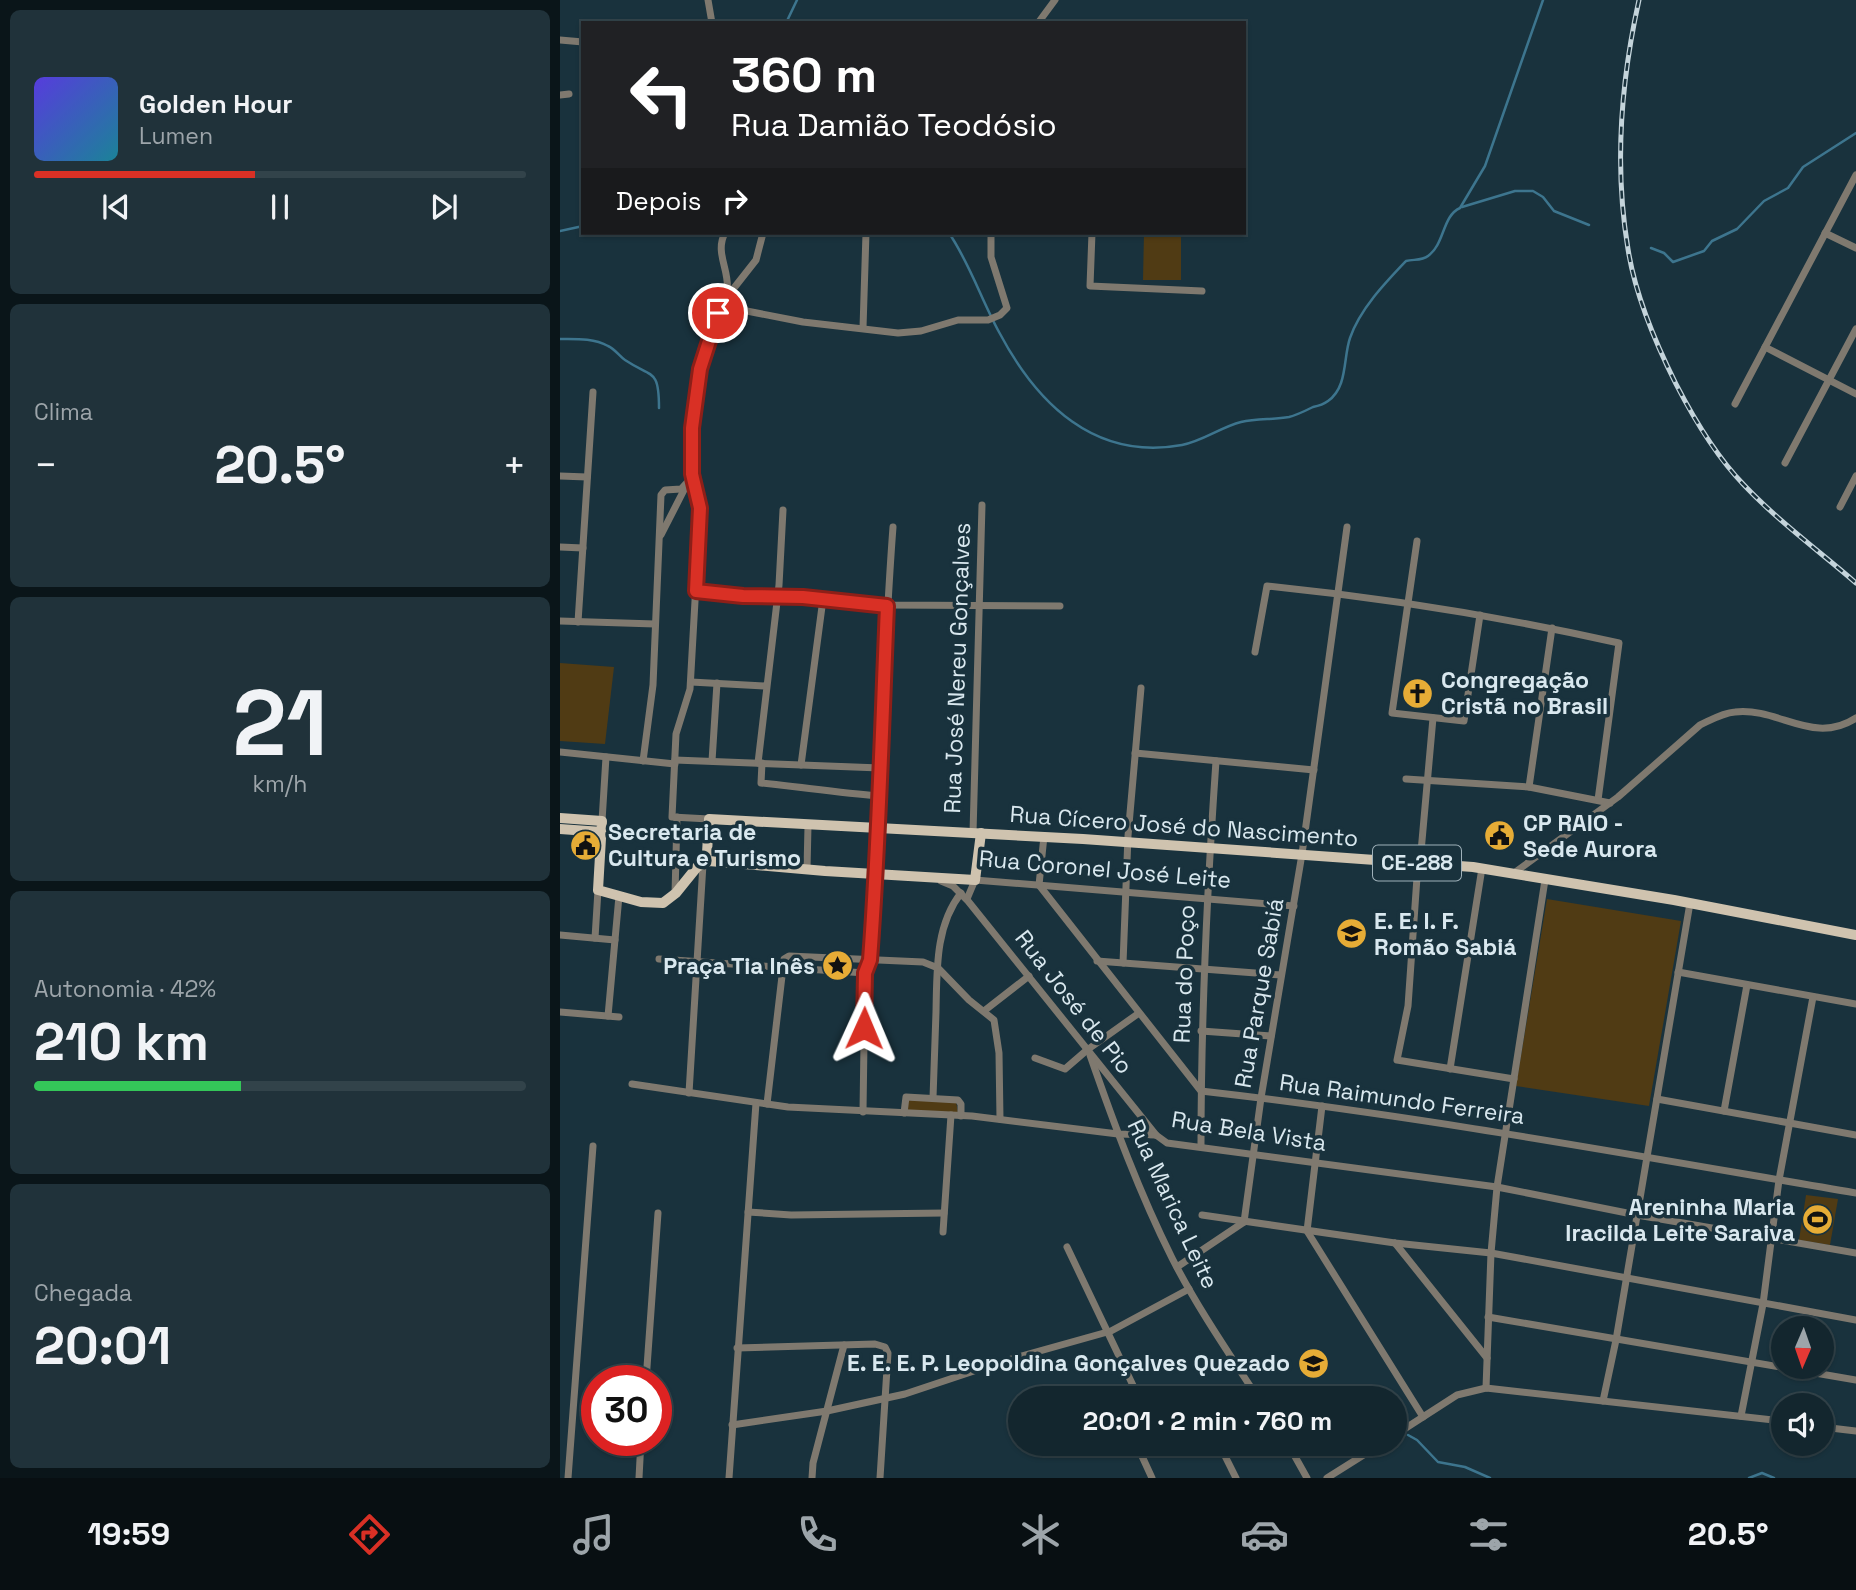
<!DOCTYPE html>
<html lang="pt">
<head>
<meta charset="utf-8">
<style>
	body { margin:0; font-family:"Space Grotesk",sans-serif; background:#20323a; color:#f1f3f6; height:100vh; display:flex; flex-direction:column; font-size:26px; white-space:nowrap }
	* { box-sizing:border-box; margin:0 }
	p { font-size:23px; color:#9da5aa }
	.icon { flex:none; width:38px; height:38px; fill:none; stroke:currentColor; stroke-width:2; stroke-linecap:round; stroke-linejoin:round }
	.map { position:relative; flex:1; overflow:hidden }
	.sheet { display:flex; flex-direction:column; gap:10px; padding:10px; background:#0a1519; width:560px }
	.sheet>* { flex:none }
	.hud { position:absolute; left:21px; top:21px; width:665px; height:214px; border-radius:0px; box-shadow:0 2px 5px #0004,0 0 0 2px #32434a; background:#202124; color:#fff; overflow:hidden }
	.needle { width:46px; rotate:182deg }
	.fabs { position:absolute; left:1211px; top:1316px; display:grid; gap:14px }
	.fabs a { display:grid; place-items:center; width:63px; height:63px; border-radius:50%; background:#13262e; box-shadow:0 2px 5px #0004,0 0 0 2px #32434a; font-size:35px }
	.speed { position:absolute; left:21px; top:1365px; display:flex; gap:14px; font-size:35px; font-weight:700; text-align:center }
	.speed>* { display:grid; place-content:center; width:91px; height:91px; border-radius:50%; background:#13262e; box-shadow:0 2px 5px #0004,0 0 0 2px #32434a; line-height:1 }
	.speed .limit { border:10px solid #d22; background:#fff; color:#111 }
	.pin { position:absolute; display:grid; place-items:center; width:60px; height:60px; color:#fff; margin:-30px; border:4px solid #fff; border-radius:50%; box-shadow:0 2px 7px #0007 }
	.me { position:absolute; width:77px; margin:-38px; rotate:1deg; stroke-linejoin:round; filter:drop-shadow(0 0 5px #0008) }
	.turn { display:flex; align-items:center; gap:24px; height:147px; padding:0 35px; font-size:32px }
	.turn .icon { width:91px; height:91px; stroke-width:2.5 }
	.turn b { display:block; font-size:49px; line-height:60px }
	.then { display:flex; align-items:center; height:66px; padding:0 35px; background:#0003; gap:14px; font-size:26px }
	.big { font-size:52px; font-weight:700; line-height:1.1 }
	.sheet .card { flex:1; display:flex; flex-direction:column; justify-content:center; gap:10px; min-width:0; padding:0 24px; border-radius:10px; background:#20323a }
	.sheet .dial { align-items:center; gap:0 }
	.dial b { font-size:91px; line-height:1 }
	.song { display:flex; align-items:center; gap:21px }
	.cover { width:84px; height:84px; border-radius:10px; background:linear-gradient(135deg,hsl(250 70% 55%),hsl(190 70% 35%)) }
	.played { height:7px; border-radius:4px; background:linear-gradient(90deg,#d93025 45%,#32434a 45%) }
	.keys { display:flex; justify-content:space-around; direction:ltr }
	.heat { display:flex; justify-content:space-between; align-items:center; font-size:38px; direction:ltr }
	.charge { height:10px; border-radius:5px; background:linear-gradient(90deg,#34c759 42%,#32434a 0) }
	.trip { position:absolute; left:448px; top:1386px; width:399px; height:70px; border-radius:35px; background:#13262e; box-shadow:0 2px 5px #0004,0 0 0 2px #32434a; font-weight:700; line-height:70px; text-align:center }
	.menu { display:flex; height:112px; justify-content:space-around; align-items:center; background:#080f12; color:#9da5aa }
	.menu .icon { width:49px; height:49px }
	.menu .on { color:#d93025 }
	.menu b { font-size:32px; color:#f1f3f6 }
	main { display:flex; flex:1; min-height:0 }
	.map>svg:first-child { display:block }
	.green { fill:#503b14 }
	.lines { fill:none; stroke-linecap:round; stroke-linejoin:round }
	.stream { stroke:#3d758e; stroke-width:2.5 }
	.street { stroke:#7f796f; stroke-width:7 }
	.primary { stroke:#cfc3af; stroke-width:10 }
	.rail-casing { stroke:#c4d4db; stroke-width:5 }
	.rail { stroke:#19323d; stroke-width:2.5; stroke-dasharray:8; stroke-linecap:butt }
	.route-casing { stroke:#8d1f18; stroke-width:18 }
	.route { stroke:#d93025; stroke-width:12 }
	.labels { text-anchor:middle; stroke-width:7; stroke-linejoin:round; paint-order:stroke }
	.shield { fill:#19323d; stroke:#9fb1ba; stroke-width:2 }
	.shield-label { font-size:21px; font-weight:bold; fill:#d9e8ef }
	.street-label { font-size:23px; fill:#d9e8ef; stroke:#19323d }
	.poi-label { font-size:23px; font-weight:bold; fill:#d9e8ef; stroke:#19323d; text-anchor:start }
</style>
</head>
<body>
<main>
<section class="sheet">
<div class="card">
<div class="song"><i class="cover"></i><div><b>Golden Hour</b><p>Lumen</p></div></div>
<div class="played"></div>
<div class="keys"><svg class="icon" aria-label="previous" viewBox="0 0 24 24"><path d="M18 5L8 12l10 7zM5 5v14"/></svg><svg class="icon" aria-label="pause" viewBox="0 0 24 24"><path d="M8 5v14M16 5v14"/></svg><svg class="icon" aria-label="next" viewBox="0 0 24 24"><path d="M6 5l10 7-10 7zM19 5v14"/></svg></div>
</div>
<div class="card"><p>Clima</p>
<div class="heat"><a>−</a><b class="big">20.5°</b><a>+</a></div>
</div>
<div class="card dial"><b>21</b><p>km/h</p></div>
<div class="card"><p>Autonomia · 42%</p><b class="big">210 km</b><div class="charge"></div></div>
<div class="card"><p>Chegada</p><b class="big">20:01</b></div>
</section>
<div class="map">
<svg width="1296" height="1478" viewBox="0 0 1296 1478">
	<rect width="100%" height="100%" fill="#19323d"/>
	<g class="green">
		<path d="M584,233H621V280H583Z"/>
		<path d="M0,663L54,667L45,744L0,741Z"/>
		<path d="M987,899L1121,921L1089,1106L956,1086Z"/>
		<path d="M347,1100L396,1102L398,1112H347Z"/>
		<path d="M1246,1195L1278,1199L1270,1245L1239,1240Z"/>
	</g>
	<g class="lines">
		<g class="stream">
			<path d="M226,23L237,0"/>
			<path d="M902,207L955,191H973L983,197L994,211L1029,225"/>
			<path d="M0,231L23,226"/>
			<path d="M389,233C410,264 421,299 439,332C477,404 535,461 622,445C643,441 661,427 681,422C697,418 713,420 729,417C737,415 745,411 753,407C758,406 764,404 768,401C788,387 783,358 790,338C800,309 825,283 846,261C853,259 862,261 868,256C885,244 882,216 900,208L925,166L983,0"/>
			<path d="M1091,248L1104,253L1113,262L1144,251L1152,241L1177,229L1204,201L1228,188L1243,167L1296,133"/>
			<path d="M0,339C16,339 34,338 48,346C55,349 59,356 65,360C92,378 99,368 99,408"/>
			<path d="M848,1435L857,1440L878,1462L905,1467L930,1478"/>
			<path d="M1189,1478L1202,1473L1214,1478"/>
		</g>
		<g class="street">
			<path d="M148,0L152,23"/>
			<path d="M478,23L495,0"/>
			<path d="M0,40L23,42"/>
			<path d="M0,95L9,94"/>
			<path d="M165,233C154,253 171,272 167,293"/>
			<path d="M532,233L530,286L642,291"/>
			<path d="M1265,233L1296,248"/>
			<path d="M161,306L243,322L338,333L361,331L398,320H428L440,315L447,308L431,257V233"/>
			<path d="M303,328L306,233"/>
			<path d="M1205,347L1296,394"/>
			<path d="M1175,404L1296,175"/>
			<path d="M1225,463L1296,329"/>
			<path d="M0,476L27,477"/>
			<path d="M133,477L139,501L140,513L130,689L116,734L112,817L149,819"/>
			<path d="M1280,507L1296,476"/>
			<path d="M101,535L126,486"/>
			<path d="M857,541L832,713L904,721L920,615"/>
			<path d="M0,547L23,548"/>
			<path d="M136,591L183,596L243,597L327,605L500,606"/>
			<path d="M0,621L95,624"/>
			<path d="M18,622L33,392"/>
			<path d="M695,652L707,586C825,598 943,617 1059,643L1038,800"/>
			<path d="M131,682L206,686"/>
			<path d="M0,752L115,764"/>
			<path d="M575,753L754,770"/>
			<path d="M115,760L320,768"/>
			<path d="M83,761L93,685L101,495L105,490L121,489L132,477V428L138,379L145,350L163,302L196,260L203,233"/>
			<path d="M152,761L157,683"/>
			<path d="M198,763L219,585L223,510"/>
			<path d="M202,763L201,783C241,787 279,793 319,796"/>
			<path d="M241,765L263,599"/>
			<path d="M846,779L969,787L1050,803"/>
			<path d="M969,787L992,628"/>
			<path d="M42,821L46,757"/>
			<path d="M413,833L422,505"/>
			<path d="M484,836L479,885L641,1091C861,1116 1078,1156 1296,1193"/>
			<path d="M858,863L848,1006L837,1060L954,1079"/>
			<path d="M860,863L873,718"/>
			<path d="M247,869L248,826"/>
			<path d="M954,873L1058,797L1140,725C1151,720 1162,713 1175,712C1219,707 1253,746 1296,718"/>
			<path d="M381,881L393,886L408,901L596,1135"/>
			<path d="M115,894L117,817"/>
			<path d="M407,899L415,880L734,906"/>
			<path d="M0,935L55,940"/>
			<path d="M35,938L38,890"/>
			<path d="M99,959L305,973"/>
			<path d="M537,961L721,975"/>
			<path d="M563,963L568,836L581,688"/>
			<path d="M1118,972L1296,1004"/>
			<path d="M424,1011L469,976"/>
			<path d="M0,1012L59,1017"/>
			<path d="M48,1016L59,896"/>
			<path d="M641,1031L711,1036"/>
			<path d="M530,1055C554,1124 579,1192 612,1258C637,1307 668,1352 698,1398"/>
			<path d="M475,1058L505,1069L527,1050L579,1013"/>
			<path d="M890,1069L922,868"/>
			<path d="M72,1084L228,1107L412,1116L558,1134L596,1135L607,1143L937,1187L1077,1215L1296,1253"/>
			<path d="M129,1093L143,864"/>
			<path d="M373,1098C374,1069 375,1040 376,1012C377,971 375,926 401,893"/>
			<path d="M1097,1099L1296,1135"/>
			<path d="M207,1104L224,959L229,956L363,962L378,968L409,1000L434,1020L439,1053L440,1119"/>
			<path d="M762,1106L747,1231L863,1417"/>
			<path d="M1164,1111L1187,985"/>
			<path d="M303,1112L305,973L310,960C320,816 322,671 333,527"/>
			<path d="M344,1113L346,1097L398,1100L401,1104V1116"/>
			<path d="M641,1146C641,1017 647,890 656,761"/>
			<path d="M188,1212L231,1215L384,1213"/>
			<path d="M642,1215L835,1243L931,1253L1296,1320"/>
			<path d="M684,1222L701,1098L742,854L787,527"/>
			<path d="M383,1232L391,1115"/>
			<path d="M835,1243L927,1358"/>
			<path d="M507,1247L579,1398"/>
			<path d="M617,1267L684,1222"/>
			<path d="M928,1317L1296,1380"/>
			<path d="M177,1348L315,1344L325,1347L328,1353L320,1478"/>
			<path d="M86,1381L98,1213"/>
			<path d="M926,1388L931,1253L937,1187L985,880"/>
			<path d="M1043,1401L1056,1340L1130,903"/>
			<path d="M1181,1416L1203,1304L1219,1180L1253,997"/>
			<path d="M172,1425L267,1411L345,1394L444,1361L551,1331L629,1289"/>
			<path d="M1262,1427L1296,1431"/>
			<path d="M835,1435L897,1395L926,1388L1223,1421"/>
			<path d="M659,1444L676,1478"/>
			<path d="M728,1444L747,1478"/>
			<path d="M8,1478L33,1146"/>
			<path d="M79,1478L81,1440"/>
			<path d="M169,1478L196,1103"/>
			<path d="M252,1478L253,1463L284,1345"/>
			<path d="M592,1478L581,1454L604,1444"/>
			<path d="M767,1478L821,1444"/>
		</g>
		<g class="primary">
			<path d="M0,818L42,821L38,890L81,902L103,903L116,893L137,867L149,861L265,871L415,880L421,833"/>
			<path d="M0,829L42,832"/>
			<path d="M144,863L147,853L149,819L523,839L913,867L1114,900L1296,935"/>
		</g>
		<defs>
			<path id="rail" d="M1079,0C1061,81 1054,166 1068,249C1075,294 1095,342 1116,384C1134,419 1156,456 1184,485C1218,521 1259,551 1296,583"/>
		</defs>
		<use href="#rail" class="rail-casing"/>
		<use href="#rail" class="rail"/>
	</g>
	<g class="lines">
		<defs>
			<path id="route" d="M158,313L140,369L132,428V474L140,508L136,591L183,596L243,597L327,606C322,724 319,842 310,960L305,973L304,1028"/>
		</defs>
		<use href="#route" class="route-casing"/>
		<use href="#route" class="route"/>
	</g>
	<defs>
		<symbol id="church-disc" viewBox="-11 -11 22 22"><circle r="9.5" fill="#e6ac36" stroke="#19323d"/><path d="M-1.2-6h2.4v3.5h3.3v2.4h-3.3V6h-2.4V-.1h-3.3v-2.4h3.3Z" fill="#111"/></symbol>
		<symbol id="civic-disc" viewBox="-11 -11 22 22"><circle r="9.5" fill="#e6ac36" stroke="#19323d"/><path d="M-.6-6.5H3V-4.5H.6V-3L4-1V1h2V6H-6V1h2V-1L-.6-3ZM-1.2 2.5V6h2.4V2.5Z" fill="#111"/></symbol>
		<symbol id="school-disc" viewBox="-11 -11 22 22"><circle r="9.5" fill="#e6ac36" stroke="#19323d"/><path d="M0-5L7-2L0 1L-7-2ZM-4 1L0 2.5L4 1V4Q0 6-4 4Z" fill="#111"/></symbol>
		<symbol id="sight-disc" viewBox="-11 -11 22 22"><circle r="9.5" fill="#e6ac36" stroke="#19323d"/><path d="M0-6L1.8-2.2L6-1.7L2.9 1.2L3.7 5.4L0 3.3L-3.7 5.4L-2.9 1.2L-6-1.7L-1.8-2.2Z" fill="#111"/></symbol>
		<symbol id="stadium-disc" viewBox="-11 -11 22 22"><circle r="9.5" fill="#e6ac36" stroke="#19323d"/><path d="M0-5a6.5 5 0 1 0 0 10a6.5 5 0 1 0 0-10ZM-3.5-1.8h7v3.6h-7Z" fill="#111"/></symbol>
		<symbol id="university-disc" viewBox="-11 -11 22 22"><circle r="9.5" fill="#e6ac36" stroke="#19323d"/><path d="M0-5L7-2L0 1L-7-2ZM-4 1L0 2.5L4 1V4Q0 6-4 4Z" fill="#111"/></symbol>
	</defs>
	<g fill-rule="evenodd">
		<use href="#church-disc" x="840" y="676" width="35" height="35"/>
		<use href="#civic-disc" x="922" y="818" width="35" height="35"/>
		<use href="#civic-disc" x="8" y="828" width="35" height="35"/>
		<use href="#school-disc" x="774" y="916" width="35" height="35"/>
		<use href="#sight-disc" x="260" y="948" width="35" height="35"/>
		<use href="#stadium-disc" x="1240" y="1202" width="35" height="35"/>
		<use href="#university-disc" x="736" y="1346" width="35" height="35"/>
	</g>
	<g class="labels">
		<rect class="shield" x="813" y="845.5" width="88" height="35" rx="5"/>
		<g class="shield-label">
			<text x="857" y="870">CE-288</text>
		</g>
		<g class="street-label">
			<text transform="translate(397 668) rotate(-88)" y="8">Rua José Nereu Gonçalves</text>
			<text transform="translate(624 826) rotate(4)" y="8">Rua Cícero José do Nascimento</text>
			<text transform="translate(545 869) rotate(5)" y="8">Rua Coronel José Leite</text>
			<text transform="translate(624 974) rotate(-88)" y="8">Rua do Poço</text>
			<text transform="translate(699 993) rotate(-80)" y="8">Rua Parque Sabiá</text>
			<text transform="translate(514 1002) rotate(52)" y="8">Rua José de Pio</text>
			<text transform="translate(842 1099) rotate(8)" y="8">Rua Raimundo Ferreira</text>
			<text transform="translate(689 1131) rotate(9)" y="8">Rua Bela Vista</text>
			<text transform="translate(613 1204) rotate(65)" y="8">Rua Marica Leite</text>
		</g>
		<g class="poi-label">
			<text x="881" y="688">Congregação<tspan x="881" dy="26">Cristã no Brasil</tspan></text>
			<text x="963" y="831">CP RAIO -<tspan x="963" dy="26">Sede Aurora</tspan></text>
			<text x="48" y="840">Secretaria de<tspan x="48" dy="26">Cultura e Turismo</tspan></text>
			<text x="814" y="929">E. E. I. F.<tspan x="814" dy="26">Romão Sabiá</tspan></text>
			<text x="255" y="974" text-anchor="end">Praça Tia Inês</text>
			<text x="1235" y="1215" text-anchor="end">Areninha Maria<tspan x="1235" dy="26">Iracilda Leite Saraiva</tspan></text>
			<text x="730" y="1371" text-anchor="end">E. E. E. P. Leopoldina Gonçalves Quezado</text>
		</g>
	</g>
</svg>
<div class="fabs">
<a><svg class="needle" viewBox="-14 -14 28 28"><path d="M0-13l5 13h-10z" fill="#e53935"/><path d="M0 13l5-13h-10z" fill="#9da5aa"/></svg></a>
<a><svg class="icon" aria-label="sound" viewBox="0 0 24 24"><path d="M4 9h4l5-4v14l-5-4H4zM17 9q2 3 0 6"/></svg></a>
</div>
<div class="speed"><div class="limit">30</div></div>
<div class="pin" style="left:158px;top:313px;background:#d93025"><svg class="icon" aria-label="arrive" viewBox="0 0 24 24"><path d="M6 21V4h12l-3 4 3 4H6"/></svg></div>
<svg class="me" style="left:304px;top:1028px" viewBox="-20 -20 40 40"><path d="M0-17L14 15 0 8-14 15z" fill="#d93025" stroke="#fff" stroke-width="4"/></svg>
<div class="trip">20:01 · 2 min · 760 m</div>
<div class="hud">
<div class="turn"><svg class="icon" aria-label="left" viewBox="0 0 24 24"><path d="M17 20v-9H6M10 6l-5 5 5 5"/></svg><div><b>360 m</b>Rua Damião Teodósio</div></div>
<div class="then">Depois<svg class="icon" aria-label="right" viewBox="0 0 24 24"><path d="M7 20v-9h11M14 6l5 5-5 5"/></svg></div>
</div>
</div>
</main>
<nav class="menu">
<b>19:59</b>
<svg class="icon on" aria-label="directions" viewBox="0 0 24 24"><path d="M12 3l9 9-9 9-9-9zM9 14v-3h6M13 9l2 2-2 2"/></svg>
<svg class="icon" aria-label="music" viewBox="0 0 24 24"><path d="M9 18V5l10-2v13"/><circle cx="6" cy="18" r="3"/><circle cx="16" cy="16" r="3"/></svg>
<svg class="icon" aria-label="phone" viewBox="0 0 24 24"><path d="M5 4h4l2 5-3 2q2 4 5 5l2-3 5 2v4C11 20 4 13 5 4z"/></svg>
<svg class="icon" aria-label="climate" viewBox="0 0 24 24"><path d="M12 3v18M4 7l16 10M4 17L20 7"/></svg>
<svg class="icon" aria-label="car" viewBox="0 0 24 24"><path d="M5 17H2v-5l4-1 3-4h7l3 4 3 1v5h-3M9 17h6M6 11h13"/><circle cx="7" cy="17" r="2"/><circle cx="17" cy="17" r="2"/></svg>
<svg class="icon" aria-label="filters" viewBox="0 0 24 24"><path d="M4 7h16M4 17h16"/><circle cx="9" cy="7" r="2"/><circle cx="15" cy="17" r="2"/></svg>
<b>20.5°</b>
</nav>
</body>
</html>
